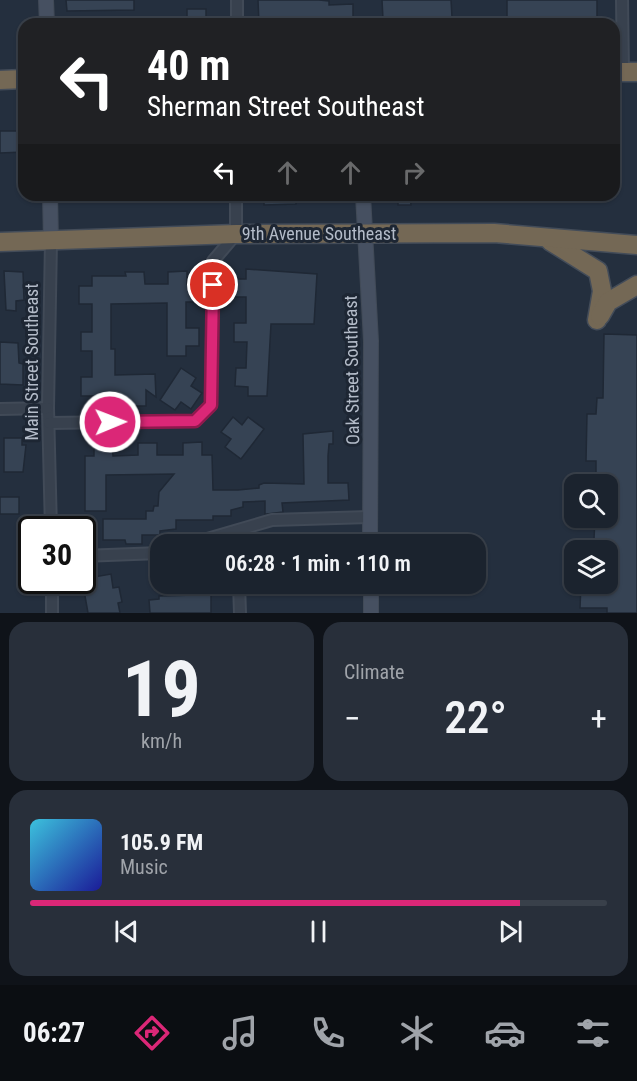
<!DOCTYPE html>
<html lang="en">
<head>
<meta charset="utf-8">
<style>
	body { margin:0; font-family:"Roboto Condensed",sans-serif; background:#282f3a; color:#f1f3f6; height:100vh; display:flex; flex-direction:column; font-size:22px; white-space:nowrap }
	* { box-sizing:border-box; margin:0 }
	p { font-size:20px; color:#a0a4aa }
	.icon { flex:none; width:33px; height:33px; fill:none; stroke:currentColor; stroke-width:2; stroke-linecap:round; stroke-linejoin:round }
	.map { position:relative; height:613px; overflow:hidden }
	.side { display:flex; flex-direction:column; gap:9px; padding:9px; background:#0f1319; flex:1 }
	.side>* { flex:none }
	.hud { position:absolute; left:18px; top:18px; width:602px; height:183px; border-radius:18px; box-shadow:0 2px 4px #0004,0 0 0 2px #39404a; background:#202124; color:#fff; overflow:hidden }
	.buttons { position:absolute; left:564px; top:474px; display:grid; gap:12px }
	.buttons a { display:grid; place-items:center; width:54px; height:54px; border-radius:12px; background:#1b232e; box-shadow:0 2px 4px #0004,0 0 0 2px #39404a; font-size:30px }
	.speed { position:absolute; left:18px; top:516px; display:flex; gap:12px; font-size:30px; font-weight:700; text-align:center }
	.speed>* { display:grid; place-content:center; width:78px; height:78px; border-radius:50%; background:#1b232e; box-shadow:0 2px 4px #0004,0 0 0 2px #39404a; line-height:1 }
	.speed .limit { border:3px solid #111; border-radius:9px; background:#fff; color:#111 }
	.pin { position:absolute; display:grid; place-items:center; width:51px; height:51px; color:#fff; margin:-26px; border:3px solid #fff; border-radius:50%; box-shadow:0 2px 6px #0007 }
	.me { position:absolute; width:66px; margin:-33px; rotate:89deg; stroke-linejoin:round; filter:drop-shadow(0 0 4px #0008) }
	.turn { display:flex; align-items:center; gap:21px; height:126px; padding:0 30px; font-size:27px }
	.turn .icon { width:78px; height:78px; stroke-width:2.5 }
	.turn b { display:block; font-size:42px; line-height:51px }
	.lanes { display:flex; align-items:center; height:57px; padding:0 30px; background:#0003; justify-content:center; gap:30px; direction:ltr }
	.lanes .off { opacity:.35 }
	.big { font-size:45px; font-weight:600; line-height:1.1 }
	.side .widget { flex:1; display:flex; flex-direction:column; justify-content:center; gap:9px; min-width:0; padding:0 21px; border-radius:18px; background:#282f3a }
	.side .dial { align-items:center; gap:0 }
	.dial b { font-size:78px; line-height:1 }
	.song { display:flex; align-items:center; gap:18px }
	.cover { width:72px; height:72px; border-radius:9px; background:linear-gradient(135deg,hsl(190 70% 55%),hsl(240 70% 35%)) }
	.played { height:6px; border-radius:3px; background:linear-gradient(90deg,#db2777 85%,#39404a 85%) }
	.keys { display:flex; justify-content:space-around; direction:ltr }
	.heat { display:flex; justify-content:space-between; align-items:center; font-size:33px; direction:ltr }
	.side .tiles { flex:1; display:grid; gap:9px; grid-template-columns:1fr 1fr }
	.widget:last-child { grid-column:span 2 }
	.trip { position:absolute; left:150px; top:534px; width:336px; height:60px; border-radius:18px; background:#1b232e; box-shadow:0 2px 4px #0004,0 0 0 2px #39404a; font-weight:600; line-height:60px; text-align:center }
	.menu { display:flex; height:96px; justify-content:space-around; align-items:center; background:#0b0e12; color:#a0a4aa }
	.menu .icon { width:42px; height:42px }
	.menu .selected { color:#db2777 }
	.menu b { font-size:27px; color:#f1f3f6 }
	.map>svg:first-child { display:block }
	.building { fill:#364354; stroke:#1f2835; stroke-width:1.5 }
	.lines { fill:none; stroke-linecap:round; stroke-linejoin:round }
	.street-casing { stroke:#414a57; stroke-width:14 }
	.secondary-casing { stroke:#414a57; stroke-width:16 }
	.highway-casing { stroke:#434c59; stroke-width:21 }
	.street { stroke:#38414e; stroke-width:10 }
	.secondary { stroke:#465061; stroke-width:14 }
	.highway { stroke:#746855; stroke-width:18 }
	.route-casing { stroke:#8e194d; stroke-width:15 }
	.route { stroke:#db2777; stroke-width:10 }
	.labels { text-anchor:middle; stroke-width:6; stroke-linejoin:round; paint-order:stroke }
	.street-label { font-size:18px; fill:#b4bcc9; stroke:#1d2633 }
</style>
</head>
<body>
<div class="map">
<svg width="637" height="613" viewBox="0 0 637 613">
	<rect width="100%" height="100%" fill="#242f3e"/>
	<g class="building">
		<path d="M66,0H134V10L67,11Z"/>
		<path d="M258,0H319L329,1V5L353,4V24H259Z"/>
		<path d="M382,0H451L452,17L383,19Z"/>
		<path d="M507,0H597V18H593V24H571V22L507,24Z"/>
		<rect x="187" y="9" width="19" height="15"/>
		<path d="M0,131H24V152L0,153Z"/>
		<path d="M264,195H296V204L264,205Z"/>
		<path d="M398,195H410L411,205H398Z"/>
		<path d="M246,269L317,274L314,324H271L267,396H248V387L235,386L236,368H246L247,342H234V323H246V297H233V279H246Z"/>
		<path d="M4,271L23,272L24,300L16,301V311L6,310Z"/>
		<path d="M187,271V284H197V302H186V328H199V346H186V356H167V303L111,304V349H115V375L155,374L156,397L146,390V406H128L93,405V396H81V377H92V351H81V332H92V304H79V286H92V276H126L125,272H144L145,284H168V272Z"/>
		<path d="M604,334L637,335V613H607V608H580L581,584H608L609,540L594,539L595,518H608V484H596V461H586L587,414H596L597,398H603Z"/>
		<path d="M0,342L18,343L19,363L23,364V385L0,384Z"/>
		<path d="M181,368L196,378L191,386L202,393L191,409L181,402L175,410L160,400Z"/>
		<path d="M233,417L242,425L248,417L264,429L241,459L225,447L231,439L221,432Z"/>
		<path d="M333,431V444H329L328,456V483H348L349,500L282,503L283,512L267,514H265V501L243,502V507L231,510V516H213V520H176V529L160,531V535H142V544H126L125,540H103V519H146V511H153L154,506H158L159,492L174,474L106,475V511H85V456H94V444H112L113,456L138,455V443H157V455H183V443L202,442V455H212L213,490H238L259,488V485L264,483L304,484L303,434Z"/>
		<path d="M4,438H22V445H26L23,472H4Z"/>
		<rect x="0" y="497" width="19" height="17"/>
		<path d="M111,574L113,588L119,587L122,602L118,603L120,613H88L82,579Z"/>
		<path d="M194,584H211V613H150L149,600L159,599V596L194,595Z"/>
	</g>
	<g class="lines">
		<defs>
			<g id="street">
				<path d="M622,0L623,72"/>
				<path d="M237,24V0"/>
				<path d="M51,241L48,408L51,530"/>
				<path d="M0,409L48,408"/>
				<path d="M49,423L195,421L211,405L213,261L236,234V195"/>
				<path d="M236,531L237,544"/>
				<path d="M190,544L272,520L369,517"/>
				<path d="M82,556L160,553"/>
				<path d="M52,580V613"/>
				<path d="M239,584L240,613"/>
			</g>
			<g id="secondary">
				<path d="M46,0L47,24"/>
				<path d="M50,195L51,241"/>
				<path d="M363,195L371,341L370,544"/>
				<path d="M371,613V584"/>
			</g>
			<g id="highway">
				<path d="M614,72H637"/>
				<path d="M0,80L24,79"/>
				<path d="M550,241L598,271L602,291L597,320"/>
				<path d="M0,242L236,234L494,233L637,245"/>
				<path d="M600,316L608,302L637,285"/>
			</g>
		</defs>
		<use href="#street" class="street-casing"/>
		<use href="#secondary" class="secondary-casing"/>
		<use href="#highway" class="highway-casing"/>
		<use href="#street" class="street"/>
		<use href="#secondary" class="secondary"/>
		<use href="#highway" class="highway"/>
	</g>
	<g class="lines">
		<defs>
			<path id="route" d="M110,422L195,421L211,405L213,285"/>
		</defs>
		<use href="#route" class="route-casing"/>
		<use href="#route" class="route"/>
	</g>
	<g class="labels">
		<g class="street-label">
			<text x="319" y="240">9th Avenue Southeast</text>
			<text transform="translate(32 362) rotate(-90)" y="6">Main Street Southeast</text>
			<text transform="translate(352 370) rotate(-91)" y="6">Oak Street Southeast</text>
		</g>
	</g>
</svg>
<div class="buttons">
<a><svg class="icon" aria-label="search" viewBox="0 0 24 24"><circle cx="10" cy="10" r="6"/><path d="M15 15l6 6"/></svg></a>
<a><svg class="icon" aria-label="layers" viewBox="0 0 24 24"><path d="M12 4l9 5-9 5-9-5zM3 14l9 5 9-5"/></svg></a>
</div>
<div class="speed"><div class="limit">30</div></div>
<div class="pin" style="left:213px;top:285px;background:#d93025"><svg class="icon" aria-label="arrive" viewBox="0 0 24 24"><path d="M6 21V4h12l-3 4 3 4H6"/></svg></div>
<svg class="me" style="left:110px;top:422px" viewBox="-20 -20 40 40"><circle r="17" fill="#db2777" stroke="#fff" stroke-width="3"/><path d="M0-11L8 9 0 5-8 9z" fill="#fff"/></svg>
<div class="trip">06:28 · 1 min · 110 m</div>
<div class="hud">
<div class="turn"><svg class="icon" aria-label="left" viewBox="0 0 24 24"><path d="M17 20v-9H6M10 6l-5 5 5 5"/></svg><div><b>40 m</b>Sherman Street Southeast</div></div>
<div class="lanes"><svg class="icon" aria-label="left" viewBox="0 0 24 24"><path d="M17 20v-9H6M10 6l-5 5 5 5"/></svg><svg class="icon off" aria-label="ahead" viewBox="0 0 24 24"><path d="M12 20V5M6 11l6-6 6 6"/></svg><svg class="icon off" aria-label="ahead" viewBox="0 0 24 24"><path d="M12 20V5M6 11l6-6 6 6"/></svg><svg class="icon off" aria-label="right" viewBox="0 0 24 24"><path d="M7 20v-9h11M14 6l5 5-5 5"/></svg></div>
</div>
</div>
<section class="side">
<div class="tiles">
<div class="widget dial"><b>19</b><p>km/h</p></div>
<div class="widget"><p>Climate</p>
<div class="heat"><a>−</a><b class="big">22°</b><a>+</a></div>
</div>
<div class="widget">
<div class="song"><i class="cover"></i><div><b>105.9 FM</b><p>Music</p></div></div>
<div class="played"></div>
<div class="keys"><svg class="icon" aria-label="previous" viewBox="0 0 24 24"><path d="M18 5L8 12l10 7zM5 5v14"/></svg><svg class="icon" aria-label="pause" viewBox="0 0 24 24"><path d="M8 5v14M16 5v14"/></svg><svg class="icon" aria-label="next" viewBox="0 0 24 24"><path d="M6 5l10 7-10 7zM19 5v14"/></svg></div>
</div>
</div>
</section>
<nav class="menu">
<b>06:27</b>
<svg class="icon selected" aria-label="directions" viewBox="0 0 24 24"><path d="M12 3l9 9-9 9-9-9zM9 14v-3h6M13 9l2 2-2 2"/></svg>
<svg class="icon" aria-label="music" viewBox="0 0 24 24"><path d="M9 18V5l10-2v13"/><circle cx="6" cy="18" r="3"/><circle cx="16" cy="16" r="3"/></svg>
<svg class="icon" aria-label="phone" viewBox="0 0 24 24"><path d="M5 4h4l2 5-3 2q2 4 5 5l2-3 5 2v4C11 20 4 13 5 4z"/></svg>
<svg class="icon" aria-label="climate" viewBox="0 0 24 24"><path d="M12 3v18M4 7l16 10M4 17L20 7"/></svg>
<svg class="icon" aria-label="car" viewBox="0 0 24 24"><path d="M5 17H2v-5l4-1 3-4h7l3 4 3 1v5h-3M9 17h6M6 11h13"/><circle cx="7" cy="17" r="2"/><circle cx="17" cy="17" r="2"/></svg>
<svg class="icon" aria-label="filters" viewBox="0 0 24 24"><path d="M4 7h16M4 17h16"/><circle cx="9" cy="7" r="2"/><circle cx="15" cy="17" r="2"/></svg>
</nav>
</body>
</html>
